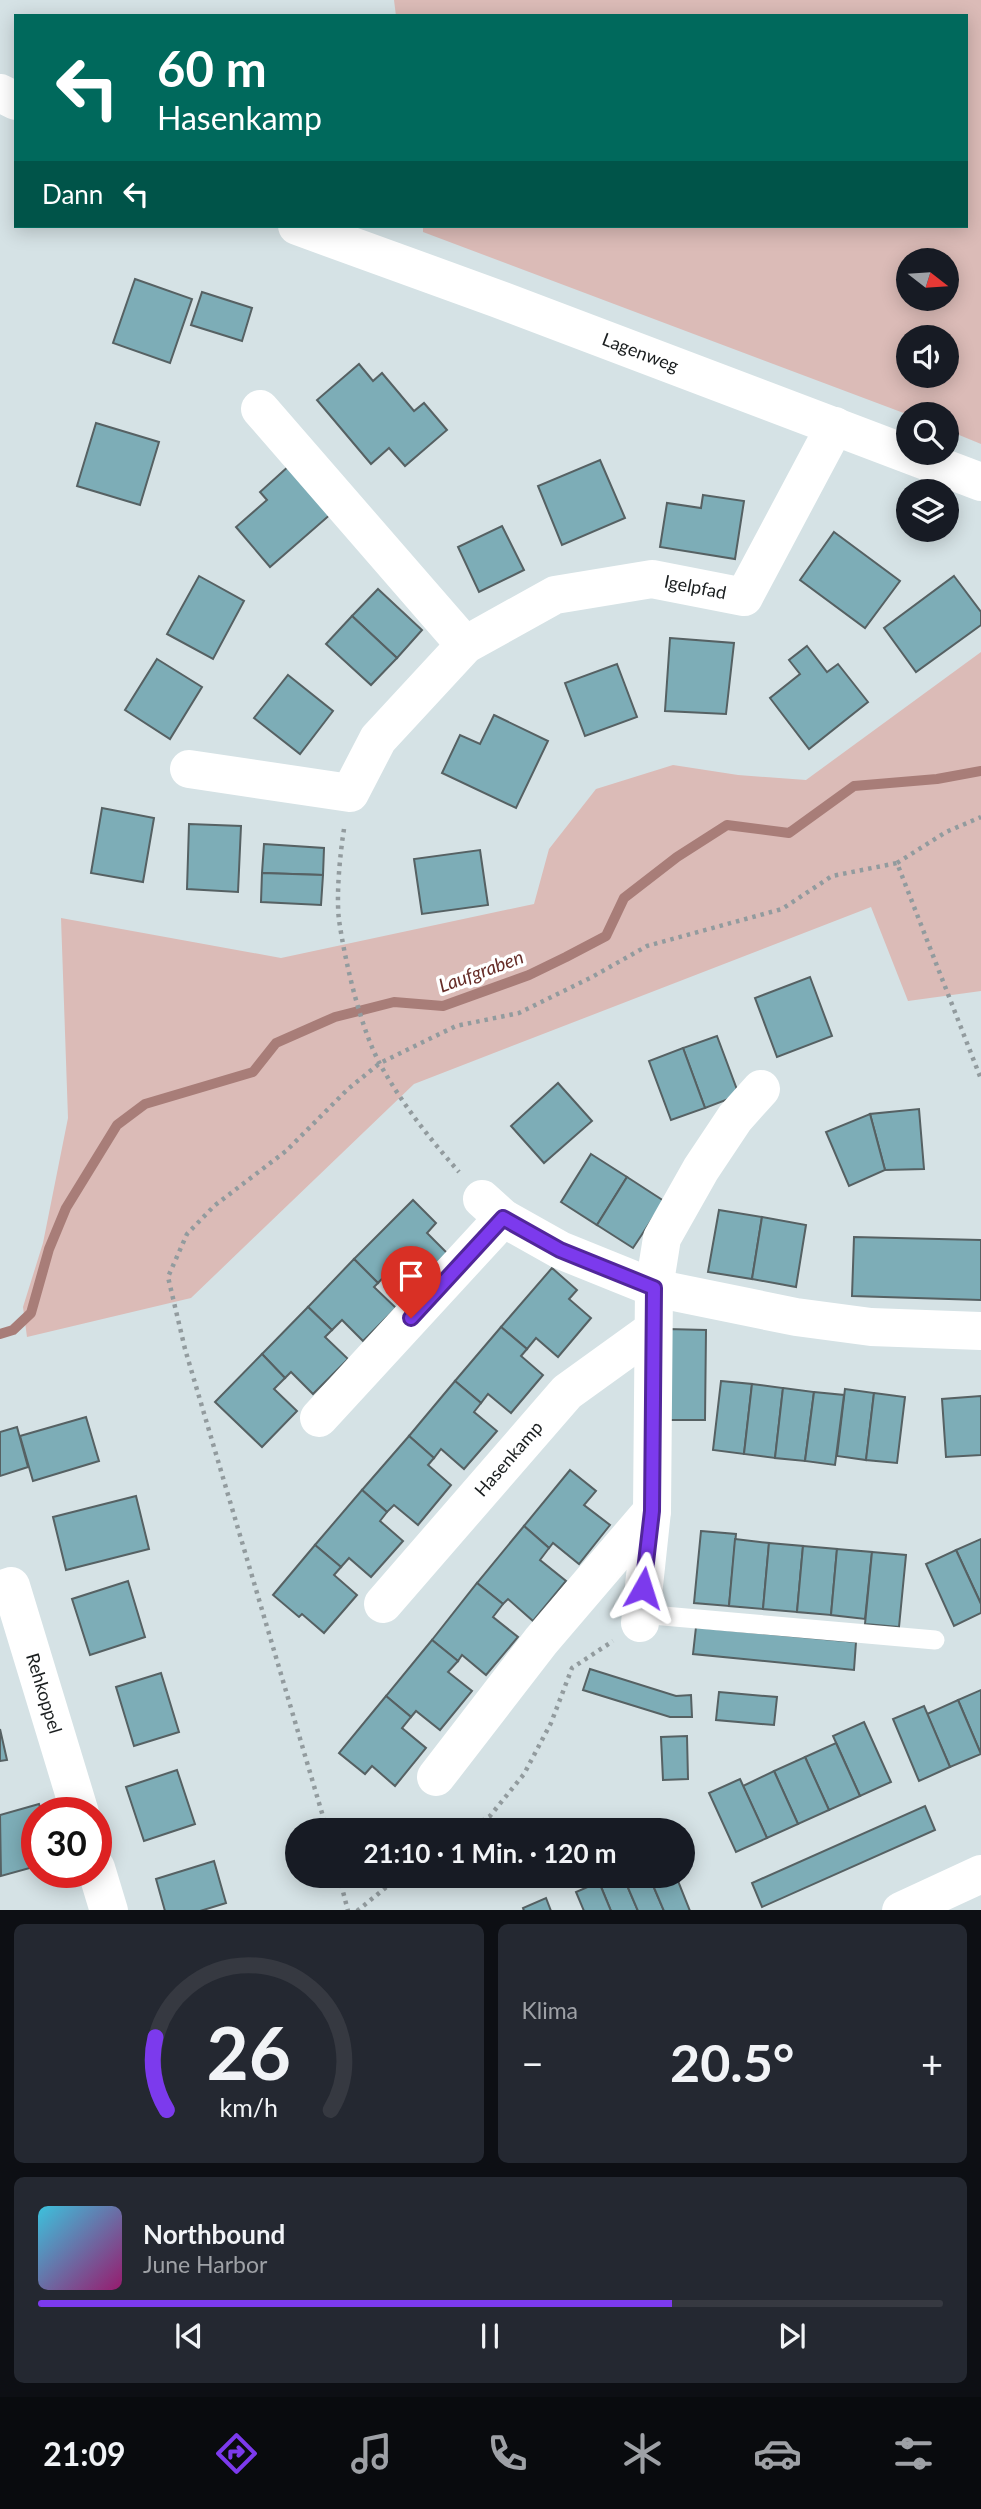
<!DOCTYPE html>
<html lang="de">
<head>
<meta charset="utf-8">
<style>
	body { margin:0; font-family:Lato,sans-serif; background:#242831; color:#f1f3f6; height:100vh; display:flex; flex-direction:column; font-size:26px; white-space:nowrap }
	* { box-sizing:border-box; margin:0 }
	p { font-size:23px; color:#9ea1a6 }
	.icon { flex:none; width:38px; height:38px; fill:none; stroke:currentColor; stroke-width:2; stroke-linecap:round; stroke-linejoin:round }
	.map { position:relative; height:1910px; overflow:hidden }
	.details { display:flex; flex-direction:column; gap:14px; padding:14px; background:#0d0f14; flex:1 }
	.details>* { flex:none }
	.guide { position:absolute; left:14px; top:14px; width:954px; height:214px; border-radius:0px; box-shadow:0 4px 18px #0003; background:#00695c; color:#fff; overflow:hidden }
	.needle { width:46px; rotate:107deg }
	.controls { position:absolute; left:896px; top:248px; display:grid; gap:14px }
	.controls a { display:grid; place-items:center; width:63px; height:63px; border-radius:50%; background:#171b24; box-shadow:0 4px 18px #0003; font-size:35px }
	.speed { position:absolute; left:21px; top:1797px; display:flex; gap:14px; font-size:35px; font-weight:700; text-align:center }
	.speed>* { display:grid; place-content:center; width:91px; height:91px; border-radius:50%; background:#171b24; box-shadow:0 4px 18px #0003; line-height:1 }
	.speed .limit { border:10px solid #d22; background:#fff; color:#111 }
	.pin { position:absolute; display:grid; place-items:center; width:60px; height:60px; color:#fff; margin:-72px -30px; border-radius:50% 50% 50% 0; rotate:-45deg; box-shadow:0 0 7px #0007 }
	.pin .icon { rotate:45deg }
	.me { position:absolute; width:77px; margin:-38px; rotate:6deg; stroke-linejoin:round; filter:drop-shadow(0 0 5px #0008) }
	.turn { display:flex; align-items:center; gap:24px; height:147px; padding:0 28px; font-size:32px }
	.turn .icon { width:91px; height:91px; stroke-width:2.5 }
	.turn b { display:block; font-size:49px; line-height:60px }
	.then { display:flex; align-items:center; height:66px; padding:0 28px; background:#0003; gap:14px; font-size:26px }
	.big { font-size:52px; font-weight:700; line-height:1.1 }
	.details .card { flex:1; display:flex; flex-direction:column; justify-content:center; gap:10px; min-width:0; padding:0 24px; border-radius:10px; background:#242831 }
	.details .dial { align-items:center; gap:0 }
	.dial svg { height:182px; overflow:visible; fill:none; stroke:#363941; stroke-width:7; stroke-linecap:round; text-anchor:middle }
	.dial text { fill:#f1f3f6; stroke:none }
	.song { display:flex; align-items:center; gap:21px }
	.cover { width:84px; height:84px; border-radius:10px; background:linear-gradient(135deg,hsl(190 70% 55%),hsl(320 70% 35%)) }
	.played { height:7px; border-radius:4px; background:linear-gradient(90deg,#7c3aed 70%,#363941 70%) }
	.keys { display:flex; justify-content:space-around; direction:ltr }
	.heat { display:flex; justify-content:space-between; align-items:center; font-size:38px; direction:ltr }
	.details .tiles { flex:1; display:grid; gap:14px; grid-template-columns:1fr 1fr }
	.card:last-child { grid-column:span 2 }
	.trip { position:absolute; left:285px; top:1818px; width:410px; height:70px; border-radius:35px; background:#171b24; box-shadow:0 4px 18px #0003; font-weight:700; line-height:70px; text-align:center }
	.menu { display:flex; height:112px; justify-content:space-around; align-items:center; background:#090b0e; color:#9ea1a6 }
	.menu .icon { width:49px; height:49px }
	.menu .current { color:#7c3aed }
	.menu b { font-size:32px; color:#f1f3f6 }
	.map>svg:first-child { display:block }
	.green { fill:#dbbbb7; fill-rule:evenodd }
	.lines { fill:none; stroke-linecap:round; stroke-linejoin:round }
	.stream { stroke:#a87d78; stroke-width:10 }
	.building { fill:#7dadb7; stroke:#566163; stroke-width:2 }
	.path { stroke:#929b9e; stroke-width:4.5; stroke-dasharray:3.5 5; stroke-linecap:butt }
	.lane { stroke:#fff; stroke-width:19 }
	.street { stroke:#fff; stroke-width:38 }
	.route-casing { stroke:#51269a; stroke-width:18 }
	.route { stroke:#7c3aed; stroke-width:12 }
	.labels { text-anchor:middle; stroke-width:7; stroke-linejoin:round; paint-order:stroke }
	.street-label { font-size:18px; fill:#1a1e1f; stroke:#fff }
	.water-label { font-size:19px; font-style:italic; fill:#662d28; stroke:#fff }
</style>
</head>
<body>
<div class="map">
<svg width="981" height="1911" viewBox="0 0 981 1911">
	<rect width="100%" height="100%" fill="#d5e2e5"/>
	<g class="green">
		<path d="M394,0H981V444L947,430V415H909L423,232V226H966V16H396ZM908,261H947V299H908ZM908,338H947V376H908Z"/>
		<path d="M981,652V991L908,1001L871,907L414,1084L191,1298L27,1337L23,1307L43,1243L68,1118L61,918L281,958L534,904L549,849L596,789L673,765L738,775L806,780Z"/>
	</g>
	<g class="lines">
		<path class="stream" d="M0,1334L13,1330L31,1313L49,1249L66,1208L117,1125L145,1104L253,1072L276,1043L335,1017L394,1002L443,1006L529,975L566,957L606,936L624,898L677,857L727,825L789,833L854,786L937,779L981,771"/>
	</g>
	<g class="building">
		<path d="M135,279L192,299L170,363L113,343Z"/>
		<path d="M202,292L252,308L242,341L191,325Z"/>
		<path d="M359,364L373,381L382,373L414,411L424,403L447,430L405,466L389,448L371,464L317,400Z"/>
		<path d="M96,423L159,442L140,505L77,486Z"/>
		<path d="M600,460L625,518L562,545L538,486Z"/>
		<path d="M290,465L332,513L270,567L236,527L267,500L260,492Z"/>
		<path d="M703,495L744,501L735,559L660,547L667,503L701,508Z"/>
		<path d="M502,526L524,570L479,592L458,547Z"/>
		<path d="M834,532L900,581L865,628L800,580Z"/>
		<path d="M199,576L244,601L213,659L167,634Z"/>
		<path d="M954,576L981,612V625L916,672L884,628Z"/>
		<path d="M378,589L422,630L397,658L352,616Z"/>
		<path d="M352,616L397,658L371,685L326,644Z"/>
		<path d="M670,638L734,643L726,714L665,711Z"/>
		<path d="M807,646L827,672L838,664L868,702L809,749L770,698L800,674L789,660Z"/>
		<path d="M157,659L202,687L170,739L125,710Z"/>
		<path d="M617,664L637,717L585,736L565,683Z"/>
		<path d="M288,675L333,711L300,754L254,718Z"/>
		<path d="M494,715L548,741L516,808L442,773L460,735L480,744Z"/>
		<path d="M102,808L154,818L143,882L91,873Z"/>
		<path d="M189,824L241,826L238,892L187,889Z"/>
		<path d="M264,844L324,848L323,875L262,873Z"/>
		<path d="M480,850L488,905L422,914L414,859Z"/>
		<path d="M262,873L323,875L321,905L261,902Z"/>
		<path d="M810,977L832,1036L777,1057L755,998Z"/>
		<path d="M717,1036L739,1095L705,1108L683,1048Z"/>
		<path d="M683,1048L705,1108L671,1120L649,1061Z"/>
		<path d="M558,1083L592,1121L544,1163L511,1126Z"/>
		<path d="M919,1109L924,1169L885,1170L870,1114Z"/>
		<path d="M870,1114L885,1170L849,1186L826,1132Z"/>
		<path d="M591,1154L627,1177L597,1225L561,1202Z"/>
		<path d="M627,1177L664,1201L633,1248L597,1225Z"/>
		<path d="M413,1200L436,1223L427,1233L448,1254L413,1290L391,1269L378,1283L354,1259Z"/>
		<path d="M719,1210L762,1217L752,1279L708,1272Z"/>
		<path d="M762,1217L806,1225L796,1287L752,1279Z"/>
		<path d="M854,1237L981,1240V1300L852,1296Z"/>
		<path d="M354,1259L378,1283L374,1287L396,1308L363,1341L342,1320L332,1330L308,1307Z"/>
		<path d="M552,1268L577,1290L569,1299L591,1318L558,1357L536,1338L527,1349L501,1327Z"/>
		<path d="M308,1307L332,1330L325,1337L348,1359L313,1394L291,1372L285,1378L262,1354Z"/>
		<path d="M501,1327L527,1349L521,1356L543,1375L511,1413L488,1394L481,1403L455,1381Z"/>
		<path d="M667,1329L706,1330L705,1420H666Z"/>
		<path d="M262,1354L285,1378L274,1389L297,1411L262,1447L215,1402Z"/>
		<path d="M455,1381L481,1403L474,1412L497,1431L464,1469L441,1449L434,1458L409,1436Z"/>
		<path d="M721,1381L752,1384L744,1454L713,1450Z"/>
		<path d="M752,1384L783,1388L775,1458L744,1454Z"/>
		<path d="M783,1388L814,1392L805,1461L775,1458Z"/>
		<path d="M845,1389L874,1393L866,1460L837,1456Z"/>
		<path d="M814,1392L844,1395L835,1465L805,1461Z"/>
		<path d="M874,1393L905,1397L897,1463L866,1460Z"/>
		<path d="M981,1396V1455L946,1457L942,1399Z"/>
		<path d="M86,1417L99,1461L33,1481L20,1436Z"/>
		<path d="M17,1427L28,1467L0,1476V1432Z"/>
		<path d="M409,1436L434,1458L428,1465L451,1485L418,1525L394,1505L387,1512L362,1490Z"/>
		<path d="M570,1470L596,1491L584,1505L610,1525L579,1564L553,1543L549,1548L524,1526Z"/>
		<path d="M362,1490L387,1512L380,1521L403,1541L371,1577L349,1558L341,1567L315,1545Z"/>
		<path d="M136,1496L149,1549L66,1570L53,1517Z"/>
		<path d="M524,1526L549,1548L540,1560L566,1581L533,1621L508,1599L503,1604L477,1583Z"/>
		<path d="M701,1531L736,1534L729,1606L694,1603Z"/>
		<path d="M735,1539L769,1543L763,1609L729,1606Z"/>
		<path d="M981,1539V1604L956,1550Z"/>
		<path d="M769,1543L803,1546L797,1612L763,1609Z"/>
		<path d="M315,1545L341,1567L334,1575L357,1595L324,1633L302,1614L299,1617L273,1595Z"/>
		<path d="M803,1546L837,1549L831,1615L797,1612Z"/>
		<path d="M837,1549L872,1552L865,1619L831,1615Z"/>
		<path d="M956,1550L981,1604V1613L954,1626L926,1564Z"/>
		<path d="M872,1552L906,1555L899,1627L865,1624Z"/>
		<path d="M128,1581L145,1637L90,1655L72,1599Z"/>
		<path d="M477,1583L503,1604L493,1617L518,1637L486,1675L462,1655L458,1661L432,1640Z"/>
		<path d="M696,1627L856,1642L854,1670L693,1654Z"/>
		<path d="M432,1640L458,1661L448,1672L472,1691L440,1730L416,1711L411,1717L386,1696Z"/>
		<path d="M590,1669L676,1696L691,1695L692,1717H670L583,1690Z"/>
		<path d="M161,1673L179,1732L134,1746L116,1687Z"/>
		<path d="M981,1690V1754L958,1700Z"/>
		<path d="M719,1692L777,1697L774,1725L716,1720Z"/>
		<path d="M386,1696L411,1717L402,1728L426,1748L395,1786L372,1766L365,1774L339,1753Z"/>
		<path d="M958,1700L981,1754L950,1767L927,1714Z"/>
		<path d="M924,1706L950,1767L919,1781L893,1719Z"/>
		<path d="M864,1722L891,1782L860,1796L833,1736Z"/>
		<path d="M0,1729L7,1760L0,1761Z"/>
		<path d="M687,1736L688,1779L663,1780L661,1737Z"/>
		<path d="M836,1743L860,1796L829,1810L805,1757Z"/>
		<path d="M805,1757L829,1810L798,1824L774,1771Z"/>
		<path d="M177,1770L195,1824L144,1841L126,1787Z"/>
		<path d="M774,1771L798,1824L767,1838L743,1786Z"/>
		<path d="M740,1779L767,1838L736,1852L709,1793Z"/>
		<path d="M39,1804L42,1813H37V1866L1,1876L0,1815Z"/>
		<path d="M925,1806L935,1830L762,1907L752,1883Z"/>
		<path d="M214,1861L226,1903L200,1911H165L156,1879Z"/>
		<path d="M614,1876H623L638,1911H611L599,1882Z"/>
		<path d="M623,1876H649L664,1911H638Z"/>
		<path d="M649,1876H676L690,1911H664Z"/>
		<path d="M599,1882L611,1911H584L576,1892Z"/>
		<path d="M546,1898L551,1911H524L523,1908Z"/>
	</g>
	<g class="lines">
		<g class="path">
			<path d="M344,829C340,854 336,895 339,920C345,961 360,1027 380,1064C402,1104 430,1139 459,1172"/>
			<path d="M897,863L946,832L981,817"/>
			<path d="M327,1830L185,1349L168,1277L187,1234L214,1206L286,1151L348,1089L380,1063L456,1026L519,1013L592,977L647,946L782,909L832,876L897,863L981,1079"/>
			<path d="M467,1830L490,1816L524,1774L551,1723L572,1668L613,1641"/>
			<path d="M339,1876L348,1911"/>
			<path d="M357,1911L400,1876"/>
		</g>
		<path class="lane" d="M641,1614L935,1640"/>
		<g class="street">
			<path d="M0,93L16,101"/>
			<path id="s1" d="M297,226L498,299L981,482"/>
			<path d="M260,409L465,645"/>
			<path id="s2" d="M189,769L350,793L378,739L465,645L555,595L652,579L744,597L835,426"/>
			<path d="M482,1199L503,1218L560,1250L654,1288L796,1317L871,1327L981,1331"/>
			<path d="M319,1418L503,1218"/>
			<path id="s3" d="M0,1590L11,1586L80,1813"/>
			<path id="s4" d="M383,1604L567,1392L653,1330"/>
			<path d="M640,1623L652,1511L654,1288L662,1238L701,1169L735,1118L761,1089"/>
			<path d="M436,1777L541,1641L652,1511"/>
			<path d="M96,1868L109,1911"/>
			<path d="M901,1911L981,1874"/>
		</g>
	</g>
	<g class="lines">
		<defs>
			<path id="route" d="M411,1318L503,1218L560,1250L654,1288L652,1511L643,1588"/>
		</defs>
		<use href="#route" class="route-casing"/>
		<use href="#route" class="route"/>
	</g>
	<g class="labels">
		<g class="street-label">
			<text dy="6" stroke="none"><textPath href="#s1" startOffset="366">Lagenweg</textPath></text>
			<text dy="6" stroke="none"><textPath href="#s2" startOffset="597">Igelpfad</textPath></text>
			<text dy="6" stroke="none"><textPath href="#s4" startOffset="192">Hasenkamp</textPath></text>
			<text dy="6" stroke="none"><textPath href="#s3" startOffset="124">Rehkoppel</textPath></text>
		</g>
		<g class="water-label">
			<text transform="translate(481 971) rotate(-20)" y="7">Laufgraben</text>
		</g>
	</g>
</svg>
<div class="controls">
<a><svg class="needle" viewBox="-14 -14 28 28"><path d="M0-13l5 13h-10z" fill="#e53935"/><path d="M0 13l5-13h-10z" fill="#9ea1a6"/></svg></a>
<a><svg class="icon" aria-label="sound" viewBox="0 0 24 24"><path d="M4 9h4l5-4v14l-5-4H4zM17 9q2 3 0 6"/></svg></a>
<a><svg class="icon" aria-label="search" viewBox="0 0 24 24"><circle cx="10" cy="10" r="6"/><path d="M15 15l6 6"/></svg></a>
<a><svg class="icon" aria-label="layers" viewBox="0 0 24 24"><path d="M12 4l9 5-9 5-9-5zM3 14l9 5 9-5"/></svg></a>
</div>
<div class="speed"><div class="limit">30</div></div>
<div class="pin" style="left:411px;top:1318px;background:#d93025"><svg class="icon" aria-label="arrive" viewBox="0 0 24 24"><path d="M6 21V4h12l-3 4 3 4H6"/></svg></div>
<svg class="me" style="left:643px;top:1588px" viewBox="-20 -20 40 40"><path d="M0-17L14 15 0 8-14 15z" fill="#7c3aed" stroke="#fff" stroke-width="4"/></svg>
<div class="trip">21:10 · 1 Min. · 120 m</div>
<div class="guide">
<div class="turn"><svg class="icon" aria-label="left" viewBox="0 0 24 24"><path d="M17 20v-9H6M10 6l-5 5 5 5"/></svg><div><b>60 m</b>Hasenkamp</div></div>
<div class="then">Dann<svg class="icon" aria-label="left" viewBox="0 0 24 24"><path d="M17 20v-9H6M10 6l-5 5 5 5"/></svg></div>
</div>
</div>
<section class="details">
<div class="tiles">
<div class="card dial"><svg viewBox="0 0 100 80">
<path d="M14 69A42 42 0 1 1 86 69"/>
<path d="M14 69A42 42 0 0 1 9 37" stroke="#7c3aed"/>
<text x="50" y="56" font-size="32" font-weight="700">26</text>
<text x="50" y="72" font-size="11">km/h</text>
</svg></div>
<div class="card"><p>Klima</p>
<div class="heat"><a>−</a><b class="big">20.5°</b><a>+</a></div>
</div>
<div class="card">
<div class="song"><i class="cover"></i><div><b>Northbound</b><p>June Harbor</p></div></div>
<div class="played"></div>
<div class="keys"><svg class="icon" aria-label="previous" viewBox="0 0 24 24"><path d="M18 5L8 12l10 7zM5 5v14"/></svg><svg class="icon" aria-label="pause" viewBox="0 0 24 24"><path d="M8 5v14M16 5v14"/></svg><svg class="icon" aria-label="next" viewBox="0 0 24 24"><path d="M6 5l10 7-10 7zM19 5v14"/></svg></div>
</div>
</div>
</section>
<nav class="menu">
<b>21:09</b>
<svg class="icon current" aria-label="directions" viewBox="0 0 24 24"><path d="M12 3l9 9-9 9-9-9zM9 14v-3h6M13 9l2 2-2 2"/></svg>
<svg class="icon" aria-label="music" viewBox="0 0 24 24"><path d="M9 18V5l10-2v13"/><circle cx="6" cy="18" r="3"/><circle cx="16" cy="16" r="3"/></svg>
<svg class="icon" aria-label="phone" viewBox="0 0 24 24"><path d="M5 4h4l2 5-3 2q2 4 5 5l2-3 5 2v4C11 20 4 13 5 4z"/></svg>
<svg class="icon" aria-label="climate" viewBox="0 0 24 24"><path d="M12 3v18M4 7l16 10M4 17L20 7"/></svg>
<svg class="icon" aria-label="car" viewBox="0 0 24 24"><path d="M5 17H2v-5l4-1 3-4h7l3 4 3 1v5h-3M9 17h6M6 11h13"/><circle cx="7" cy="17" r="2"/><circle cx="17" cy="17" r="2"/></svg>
<svg class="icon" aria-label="filters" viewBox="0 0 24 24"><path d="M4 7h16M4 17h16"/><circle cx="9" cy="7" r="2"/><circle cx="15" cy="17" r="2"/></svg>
</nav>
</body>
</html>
